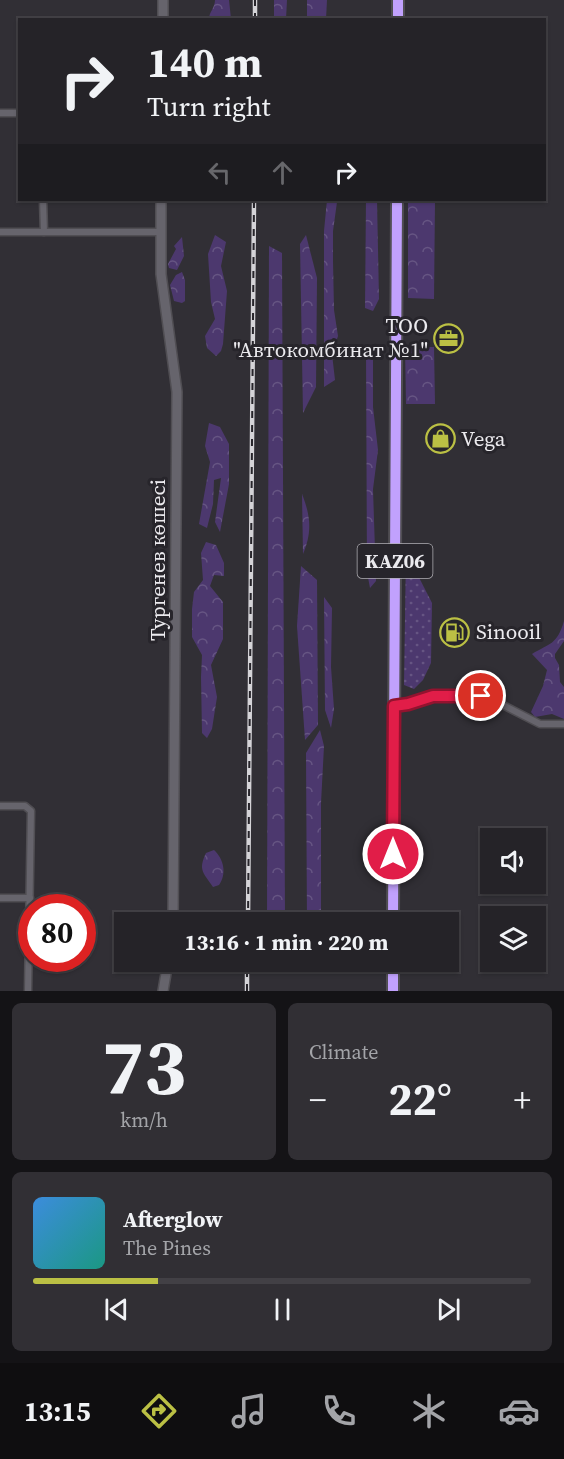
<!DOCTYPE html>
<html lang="en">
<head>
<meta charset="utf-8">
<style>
	body { margin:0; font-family:"Source Serif 4",serif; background:#312f34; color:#f1f3f6; height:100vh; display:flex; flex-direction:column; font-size:22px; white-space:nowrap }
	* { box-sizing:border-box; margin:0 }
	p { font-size:20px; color:#a3a4a8 }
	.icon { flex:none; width:33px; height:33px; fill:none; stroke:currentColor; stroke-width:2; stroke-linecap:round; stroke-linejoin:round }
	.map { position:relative; height:991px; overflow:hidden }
	.panel { display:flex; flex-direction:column; gap:12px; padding:12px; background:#141316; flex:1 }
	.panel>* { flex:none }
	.guide { position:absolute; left:18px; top:18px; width:528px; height:183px; border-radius:0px; box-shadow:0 2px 4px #0004,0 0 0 2px #424045; background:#252328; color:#f1f3f6; overflow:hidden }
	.fabs { position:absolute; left:480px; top:828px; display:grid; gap:12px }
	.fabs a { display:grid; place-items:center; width:66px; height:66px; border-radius:0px; background:#252328; box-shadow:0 2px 4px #0004,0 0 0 2px #424045; font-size:30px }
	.speed { position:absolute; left:18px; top:894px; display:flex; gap:12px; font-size:30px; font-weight:700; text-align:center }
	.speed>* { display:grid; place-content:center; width:78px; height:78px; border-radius:50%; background:#252328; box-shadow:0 2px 4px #0004,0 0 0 2px #424045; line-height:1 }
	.speed .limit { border:9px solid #d22; background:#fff; color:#111 }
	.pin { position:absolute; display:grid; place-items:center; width:51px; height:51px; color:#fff; margin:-26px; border:3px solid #fff; border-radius:50%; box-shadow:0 2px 6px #0007 }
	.me { position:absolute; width:66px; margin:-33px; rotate:0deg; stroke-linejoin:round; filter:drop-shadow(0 0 4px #0008) }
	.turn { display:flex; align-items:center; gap:21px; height:126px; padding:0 30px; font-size:27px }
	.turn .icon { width:78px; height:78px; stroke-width:2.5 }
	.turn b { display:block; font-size:42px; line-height:51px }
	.lanes { display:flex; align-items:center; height:57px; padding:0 30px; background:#0003; justify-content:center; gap:30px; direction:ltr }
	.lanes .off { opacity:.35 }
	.big { font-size:45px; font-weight:700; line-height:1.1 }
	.panel .tile { flex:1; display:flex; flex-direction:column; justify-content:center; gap:9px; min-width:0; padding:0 21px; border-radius:9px; background:#312f34 }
	.panel .dial { align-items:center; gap:0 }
	.dial b { font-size:78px; line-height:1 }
	.song { display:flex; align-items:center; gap:18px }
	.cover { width:72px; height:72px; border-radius:9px; background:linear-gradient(135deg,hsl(210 70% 55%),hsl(170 70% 35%)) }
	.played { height:6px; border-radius:3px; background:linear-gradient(90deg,#bbc044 25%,#424045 25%) }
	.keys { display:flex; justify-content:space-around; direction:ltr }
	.heat { display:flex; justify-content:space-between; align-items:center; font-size:33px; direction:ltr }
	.panel .tiles { flex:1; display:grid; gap:12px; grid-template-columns:1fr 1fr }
	.tile:last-child { grid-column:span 2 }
	.trip { position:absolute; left:114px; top:912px; width:345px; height:60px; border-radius:0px; background:#252328; box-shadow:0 2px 4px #0004,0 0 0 2px #424045; font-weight:700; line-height:60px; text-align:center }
	.tab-bar { display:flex; height:96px; justify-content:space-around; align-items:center; background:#0f0e10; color:#a3a4a8 }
	.tab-bar .icon { width:42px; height:42px }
	.tab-bar .current { color:#bbc044 }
	.tab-bar b { font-size:27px; color:#f1f3f6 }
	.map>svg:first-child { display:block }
	.grass { fill:url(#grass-dots) }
	.forest { fill:url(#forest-crowns) }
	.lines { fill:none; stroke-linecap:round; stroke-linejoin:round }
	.street-casing { stroke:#504e53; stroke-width:9 }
	.secondary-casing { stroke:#504e53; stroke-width:12 }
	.highway-casing { stroke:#504e53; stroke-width:14 }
	.street { stroke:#66646c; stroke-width:6 }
	.secondary { stroke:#66646c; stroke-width:9 }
	.highway { stroke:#c1a1fd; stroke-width:10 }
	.rail-casing { stroke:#d4d3d7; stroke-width:4.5 }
	.rail { stroke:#27252b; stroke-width:2; stroke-dasharray:7; stroke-linecap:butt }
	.route-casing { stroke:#92132f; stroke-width:15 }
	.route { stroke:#e11d48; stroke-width:10 }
	.labels { text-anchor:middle; stroke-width:6; stroke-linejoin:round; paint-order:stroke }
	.shield { fill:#27252b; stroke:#b0afb4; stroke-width:1.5 }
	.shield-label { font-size:20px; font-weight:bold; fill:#ebeaee }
	.poi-label { font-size:21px; fill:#ebeaee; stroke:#27252b; text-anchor:start }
	.street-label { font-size:21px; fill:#ebeaee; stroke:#27252b }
</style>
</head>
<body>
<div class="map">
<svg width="564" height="991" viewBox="0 0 564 991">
	<defs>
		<pattern id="grass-dots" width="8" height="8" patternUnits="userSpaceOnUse" patternTransform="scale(1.5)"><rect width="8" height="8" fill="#4c386e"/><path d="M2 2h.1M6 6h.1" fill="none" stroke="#665583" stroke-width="1.8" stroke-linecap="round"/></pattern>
		<pattern id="forest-crowns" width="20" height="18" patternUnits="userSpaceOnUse" patternTransform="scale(1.5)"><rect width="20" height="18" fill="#4c386e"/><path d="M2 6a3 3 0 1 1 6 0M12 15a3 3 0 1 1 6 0" fill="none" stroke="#665583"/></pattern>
	</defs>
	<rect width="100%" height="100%" fill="#312f35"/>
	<path class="grass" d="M406,552L432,603L431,663L423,680L414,689L404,685Z"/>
	<g class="forest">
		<path d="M215,0H229L231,19H209C209,12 215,8 215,0Z"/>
		<path d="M274,0H287L286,19H274Z"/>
		<path d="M307,0H327L326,19H307Z"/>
		<path d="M327,200H337V202L333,231V261L334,310L338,336L332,354L335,380L324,387V231Z"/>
		<path d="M366,200H377L379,299L373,311L365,308Z"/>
		<path d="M408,200H435L434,299L408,298Z"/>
		<path d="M215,235L226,242L221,266L227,291L223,344L221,351L216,356L207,348L205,336L215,319L211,302L208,254Z"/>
		<path d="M306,235L317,278L316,387L303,413L300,244Z"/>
		<path d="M182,237L184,256L177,270L169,268L168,264L176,249L174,246Z"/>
		<path d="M269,246L282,253L285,922H267Z"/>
		<path d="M182,272L185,280V301L182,303L174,301L170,285L176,275Z"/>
		<path d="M369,346L373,351V407L378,450L373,489L376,581L370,588L367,572L366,348Z"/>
		<path d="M405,347H434L435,404H406Z"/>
		<path d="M209,423L220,427L229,444V484L220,532L215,522L221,478L214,480L213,504L207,528L199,524L210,462L205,446Z"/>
		<path d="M302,494C311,517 312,532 303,554Z"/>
		<path d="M206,542L216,545L224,563V576L214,575L210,586L223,602V639L211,665L217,697L212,729L207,738L202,733L201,677L202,655L192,637V609L194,592L203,580L201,553Z"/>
		<path d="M301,566L317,580L318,725L305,740L297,626Z"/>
		<path d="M324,597L332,608L331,667L334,709L331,728L325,710Z"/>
		<path d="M564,621V641L555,654V658L559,665L560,682L564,687V719L552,714L535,717L531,712L543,686L547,670L532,654C550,643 557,645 564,621Z"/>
		<path d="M320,730L324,746L321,803V922H307L306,753Z"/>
		<path d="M214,850C224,859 227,874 219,885L213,887C203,872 198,870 206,853Z"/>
	</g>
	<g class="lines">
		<defs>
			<g id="street">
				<path d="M0,113H20"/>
				<path d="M43,200L44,232"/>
				<path d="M0,232H161"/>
				<path d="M394,707L408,704L433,696L469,695L481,696L497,702L540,724H564"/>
				<path d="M0,806H25L31,811L28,991"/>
				<path d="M0,898H30"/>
			</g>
			<g id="secondary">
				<path d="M163,20V0"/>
				<path d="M161,200V274L177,392L173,922"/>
				<path d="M163,991L168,962"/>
			</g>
			<g id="highway">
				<path d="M398,20V0"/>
				<path d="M393,922L397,200"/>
				<path d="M393,991V962"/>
			</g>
		</defs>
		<use href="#street" class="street-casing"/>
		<use href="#secondary" class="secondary-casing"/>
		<use href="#highway" class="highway-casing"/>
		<use href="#street" class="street"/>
		<use href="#secondary" class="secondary"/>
		<use href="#highway" class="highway"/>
		<defs>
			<g id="rail">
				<path d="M255,20V0"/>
				<path d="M248,922L254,200"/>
				<path d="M247,991V962"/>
			</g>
		</defs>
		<use href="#rail" class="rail-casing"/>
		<use href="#rail" class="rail"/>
	</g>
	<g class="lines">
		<defs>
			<path id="route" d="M393,854L394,706L408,704L433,696H481"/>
		</defs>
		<use href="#route" class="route-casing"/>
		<use href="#route" class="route"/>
	</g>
	<defs>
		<symbol id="office-ring" viewBox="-11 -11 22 22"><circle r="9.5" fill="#27252b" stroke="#bbc044" stroke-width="1.5"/><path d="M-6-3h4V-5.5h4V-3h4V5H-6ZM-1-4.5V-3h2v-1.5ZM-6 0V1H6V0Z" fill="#bbc044"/></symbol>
		<symbol id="shop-ring" viewBox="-11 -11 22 22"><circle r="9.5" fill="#27252b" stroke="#bbc044" stroke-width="1.5"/><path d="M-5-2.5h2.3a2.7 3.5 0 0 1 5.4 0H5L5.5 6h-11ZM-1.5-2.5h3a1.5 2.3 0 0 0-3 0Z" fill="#bbc044"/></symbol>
		<symbol id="fuel-ring" viewBox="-11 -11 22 22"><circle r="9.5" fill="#27252b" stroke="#bbc044" stroke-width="1.5"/><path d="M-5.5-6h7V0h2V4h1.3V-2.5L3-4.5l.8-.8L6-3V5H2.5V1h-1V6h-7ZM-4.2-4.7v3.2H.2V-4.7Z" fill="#bbc044"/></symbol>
	</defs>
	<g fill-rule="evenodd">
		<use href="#office-ring" x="432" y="322" width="33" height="33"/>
		<use href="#shop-ring" x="424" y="422" width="33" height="33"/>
		<use href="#fuel-ring" x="438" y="616" width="33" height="33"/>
	</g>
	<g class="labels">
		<rect class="shield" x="357.5" y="544" width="75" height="34" rx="4.5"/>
		<g class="shield-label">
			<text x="395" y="568">KАZ06</text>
		</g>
		<g class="poi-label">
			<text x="428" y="333" text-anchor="end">ТОО<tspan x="428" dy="24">"Автокомбинат №1"</tspan></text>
			<text x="461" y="446">Vega</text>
			<text x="476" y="639">Sinooil</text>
		</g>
		<g class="street-label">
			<text transform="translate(158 560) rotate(-90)" y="7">Тургенев көшесі</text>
		</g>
	</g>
</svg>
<div class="fabs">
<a><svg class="icon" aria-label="sound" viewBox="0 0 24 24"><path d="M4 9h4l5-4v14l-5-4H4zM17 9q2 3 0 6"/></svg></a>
<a><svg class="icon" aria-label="layers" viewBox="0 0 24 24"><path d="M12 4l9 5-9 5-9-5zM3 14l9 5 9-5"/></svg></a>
</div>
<div class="speed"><div class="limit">80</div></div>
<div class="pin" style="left:481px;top:696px;background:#d93025"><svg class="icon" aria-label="arrive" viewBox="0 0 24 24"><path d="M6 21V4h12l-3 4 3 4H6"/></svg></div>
<svg class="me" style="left:393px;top:854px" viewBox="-20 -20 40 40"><circle r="17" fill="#e11d48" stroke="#fff" stroke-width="3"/><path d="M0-11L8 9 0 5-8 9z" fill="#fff"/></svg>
<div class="trip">13:16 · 1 min · 220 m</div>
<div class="guide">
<div class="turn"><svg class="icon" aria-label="right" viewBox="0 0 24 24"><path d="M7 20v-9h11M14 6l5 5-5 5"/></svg><div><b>140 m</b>Turn right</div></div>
<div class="lanes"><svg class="icon off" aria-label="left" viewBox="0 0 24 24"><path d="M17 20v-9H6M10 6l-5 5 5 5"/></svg><svg class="icon off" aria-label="ahead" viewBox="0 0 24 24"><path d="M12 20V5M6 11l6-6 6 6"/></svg><svg class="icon" aria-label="right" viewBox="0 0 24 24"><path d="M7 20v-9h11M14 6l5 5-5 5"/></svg></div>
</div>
</div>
<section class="panel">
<div class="tiles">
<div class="tile dial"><b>73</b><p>km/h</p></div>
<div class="tile"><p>Climate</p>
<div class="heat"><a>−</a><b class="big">22°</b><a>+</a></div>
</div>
<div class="tile">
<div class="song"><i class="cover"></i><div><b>Afterglow</b><p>The Pines</p></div></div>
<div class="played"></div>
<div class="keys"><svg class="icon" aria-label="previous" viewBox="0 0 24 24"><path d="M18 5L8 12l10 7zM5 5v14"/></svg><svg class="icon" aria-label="pause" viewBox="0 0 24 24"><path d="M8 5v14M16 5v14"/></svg><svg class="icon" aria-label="next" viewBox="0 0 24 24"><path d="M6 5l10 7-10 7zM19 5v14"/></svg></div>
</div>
</div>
</section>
<nav class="tab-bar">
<b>13:15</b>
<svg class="icon current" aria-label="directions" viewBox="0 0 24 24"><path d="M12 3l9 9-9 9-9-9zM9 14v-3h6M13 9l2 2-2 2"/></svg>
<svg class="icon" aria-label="music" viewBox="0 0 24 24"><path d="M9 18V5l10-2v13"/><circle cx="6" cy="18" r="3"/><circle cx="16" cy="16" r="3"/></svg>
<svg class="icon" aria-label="phone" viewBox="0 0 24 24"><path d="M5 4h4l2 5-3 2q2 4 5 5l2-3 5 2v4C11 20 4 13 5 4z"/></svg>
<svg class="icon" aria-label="climate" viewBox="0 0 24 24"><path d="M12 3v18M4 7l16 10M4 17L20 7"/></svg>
<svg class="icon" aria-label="car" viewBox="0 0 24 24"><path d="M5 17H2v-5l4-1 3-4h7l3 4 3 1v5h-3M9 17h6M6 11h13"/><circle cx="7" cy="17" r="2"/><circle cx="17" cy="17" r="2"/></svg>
</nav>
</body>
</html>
